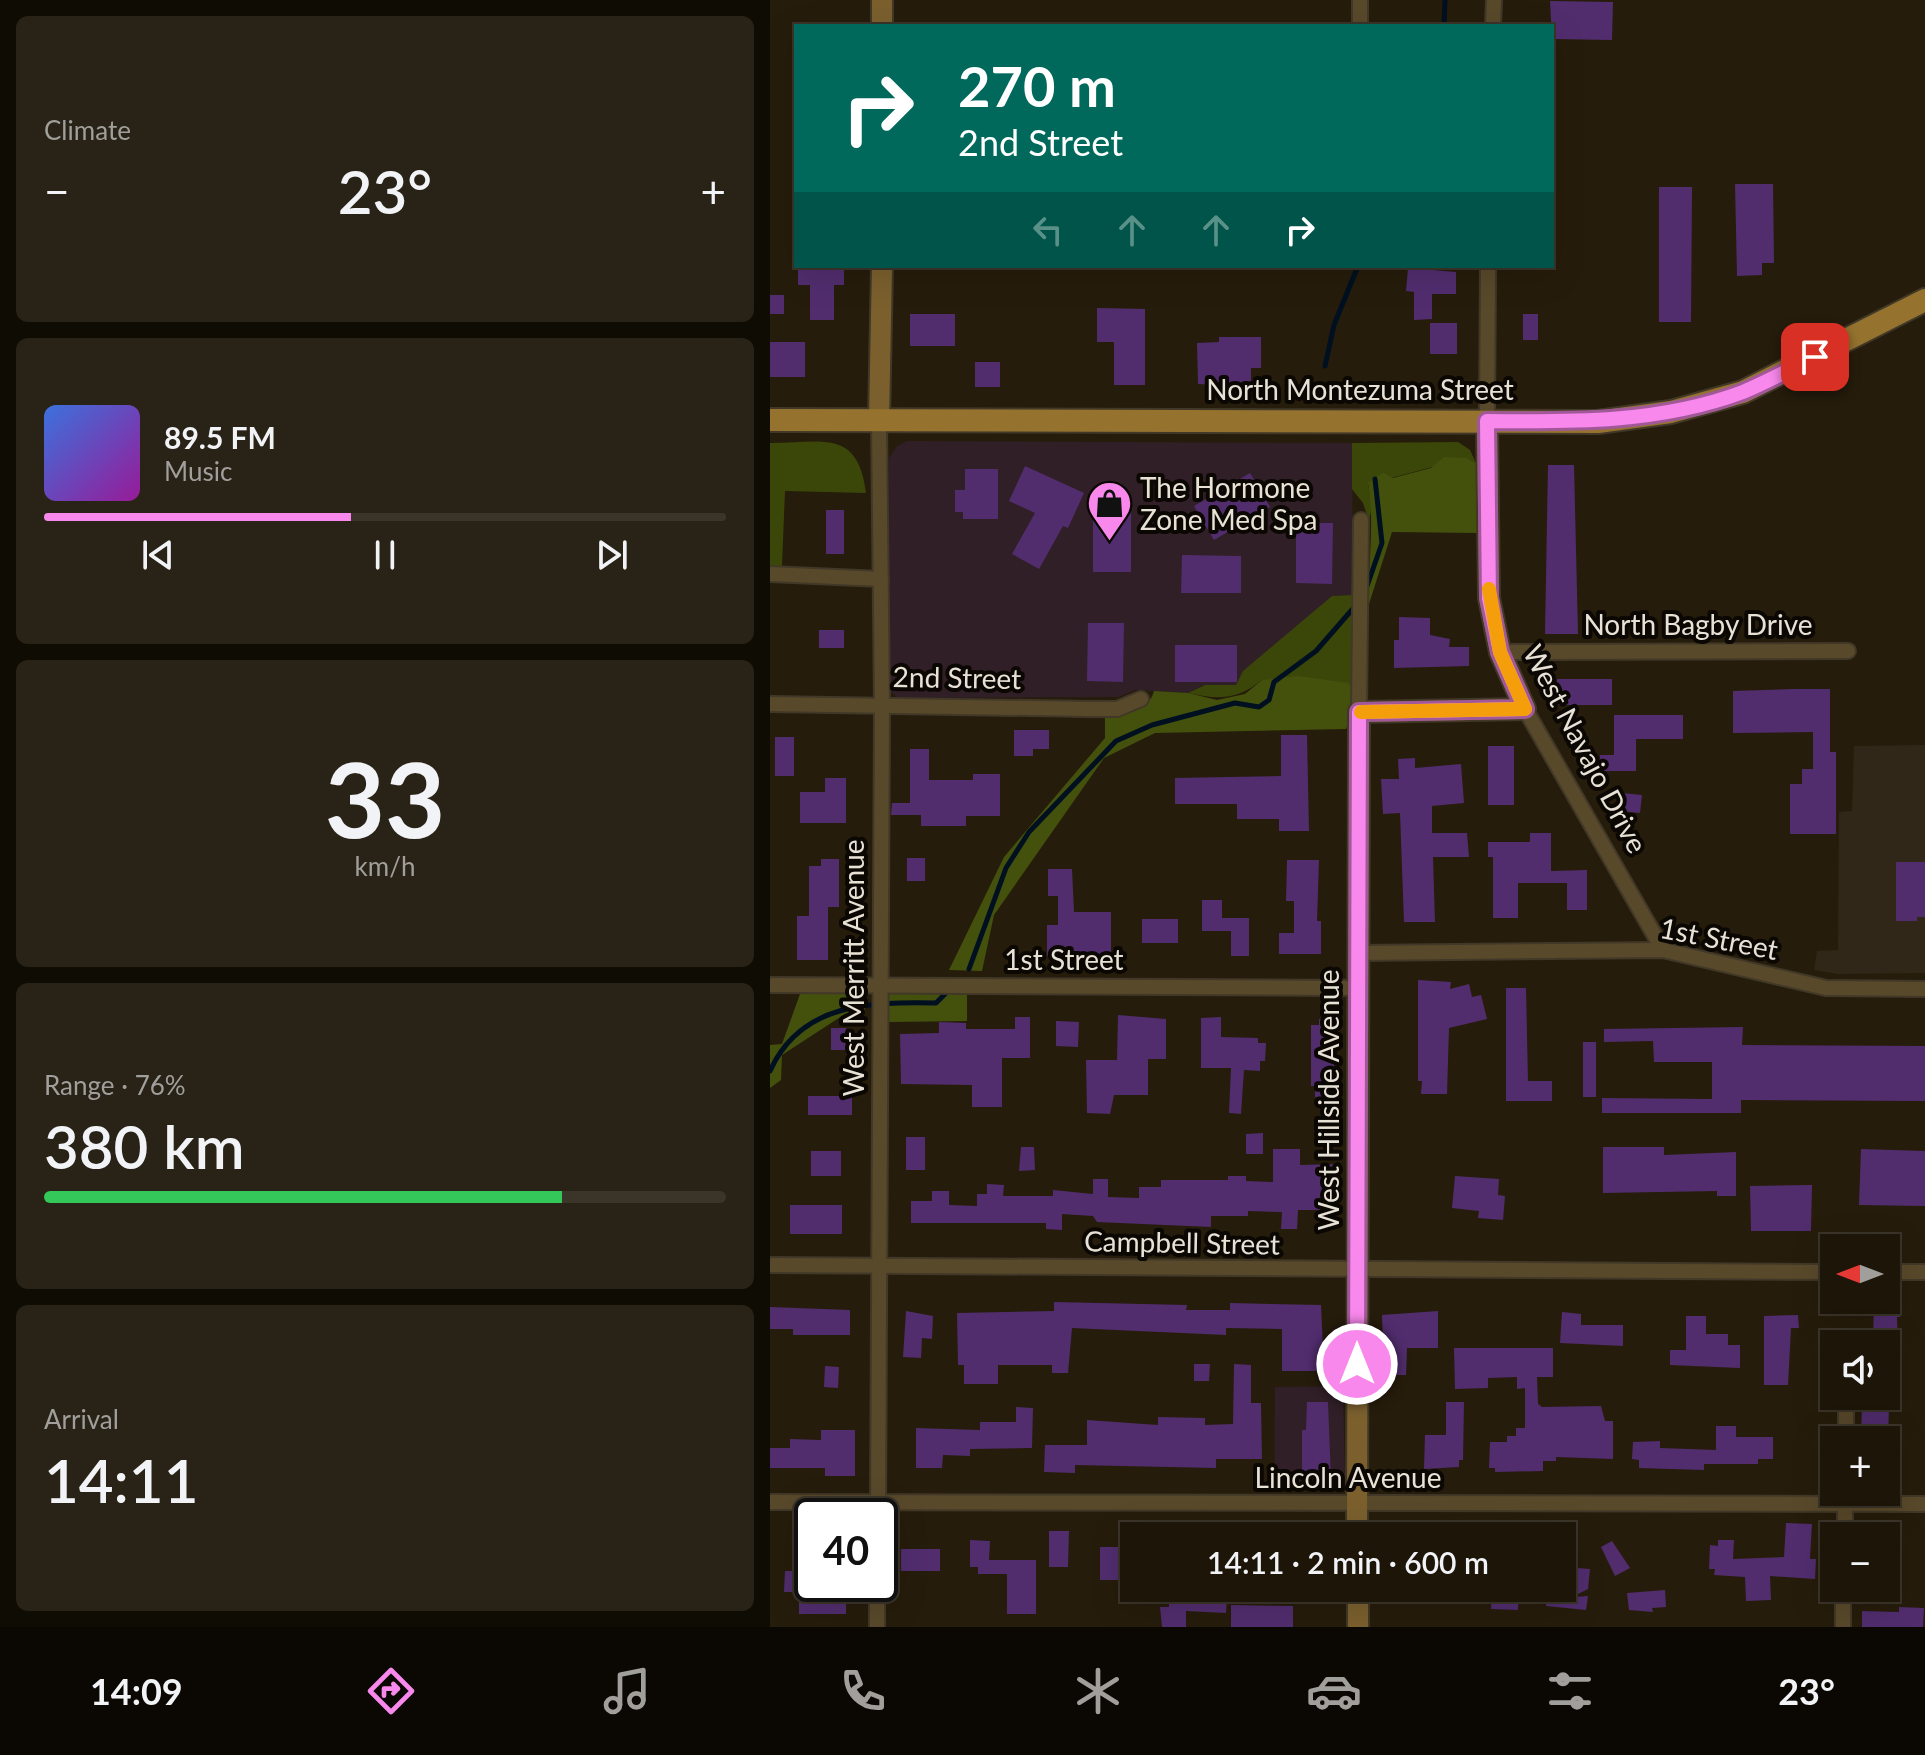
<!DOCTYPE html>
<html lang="en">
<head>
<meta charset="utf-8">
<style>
	body { margin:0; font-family:Lato,sans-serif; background:#292216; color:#f1f3f6; height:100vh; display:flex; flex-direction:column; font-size:30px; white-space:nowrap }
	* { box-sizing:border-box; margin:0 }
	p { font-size:26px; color:#a09f9c }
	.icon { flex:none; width:44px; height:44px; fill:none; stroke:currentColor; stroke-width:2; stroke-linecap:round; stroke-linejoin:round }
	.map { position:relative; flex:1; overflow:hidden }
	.details { display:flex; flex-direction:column; gap:16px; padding:16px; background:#0f0c04; width:770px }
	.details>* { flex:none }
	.hud { position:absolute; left:24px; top:24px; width:760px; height:244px; border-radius:0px; box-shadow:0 8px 32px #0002,0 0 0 2px #3a3429; background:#00695c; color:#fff; overflow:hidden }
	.needle { width:52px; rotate:270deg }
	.tools { position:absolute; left:1050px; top:1234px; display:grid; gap:16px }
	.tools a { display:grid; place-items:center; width:80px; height:80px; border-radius:0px; background:#1c1508; box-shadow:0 8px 32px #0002,0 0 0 2px #3a3429; font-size:40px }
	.speed { position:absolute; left:24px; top:1498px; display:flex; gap:16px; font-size:40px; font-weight:700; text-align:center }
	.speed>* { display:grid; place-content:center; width:104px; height:104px; border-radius:50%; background:#1c1508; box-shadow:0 8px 32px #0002,0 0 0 2px #3a3429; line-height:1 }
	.speed .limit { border:4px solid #111; border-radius:12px; background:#fff; color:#111 }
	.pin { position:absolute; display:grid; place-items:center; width:68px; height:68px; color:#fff; margin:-34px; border-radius:16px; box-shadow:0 4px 12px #0006 }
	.me { position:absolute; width:88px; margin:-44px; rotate:0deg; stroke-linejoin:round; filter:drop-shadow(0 0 6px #0008) }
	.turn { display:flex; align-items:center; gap:28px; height:168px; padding:0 32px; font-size:36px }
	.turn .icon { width:104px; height:104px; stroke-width:2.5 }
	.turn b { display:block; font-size:56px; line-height:68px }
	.lanes { display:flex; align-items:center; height:76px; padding:0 32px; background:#0003; justify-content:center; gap:40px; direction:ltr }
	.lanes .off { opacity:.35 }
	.big { font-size:60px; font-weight:600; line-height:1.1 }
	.details .tile { flex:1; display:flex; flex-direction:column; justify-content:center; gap:12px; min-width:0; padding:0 28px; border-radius:12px; background:#292216 }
	.details .dial { align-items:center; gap:0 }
	.dial b { font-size:104px; line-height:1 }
	.song { display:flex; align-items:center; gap:24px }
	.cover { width:96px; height:96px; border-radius:12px; background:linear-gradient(135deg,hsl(220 70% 55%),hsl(300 70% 35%)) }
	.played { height:8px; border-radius:4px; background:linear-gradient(90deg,#f888eb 45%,#3a3429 45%) }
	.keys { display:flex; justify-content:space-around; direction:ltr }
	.heat { display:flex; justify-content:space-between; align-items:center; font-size:44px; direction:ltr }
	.charge { height:12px; border-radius:6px; background:linear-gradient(90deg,#34c759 76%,#3a3429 0) }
	.trip { position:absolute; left:350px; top:1522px; width:456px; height:80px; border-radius:0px; background:#1c1508; box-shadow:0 8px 32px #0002,0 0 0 2px #3a3429; font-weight:600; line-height:80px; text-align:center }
	.menu { display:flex; height:128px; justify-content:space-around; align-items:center; background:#0b0803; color:#a09f9c }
	.menu .icon { width:56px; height:56px }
	.menu .active { color:#f888eb }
	.menu b { font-size:36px; color:#f1f3f6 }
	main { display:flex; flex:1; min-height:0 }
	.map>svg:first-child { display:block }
	.commercial { fill:#301f26 }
	.education { fill:#302718 }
	.green { fill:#3b4709 }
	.forest { fill:#44510d }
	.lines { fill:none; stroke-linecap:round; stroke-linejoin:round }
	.stream { stroke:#001020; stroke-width:5 }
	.building { fill:#512d6e }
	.street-casing { stroke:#413827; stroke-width:18 }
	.secondary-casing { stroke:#413827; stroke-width:24 }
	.primary-casing { stroke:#413827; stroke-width:26 }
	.street { stroke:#59492b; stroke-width:14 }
	.secondary { stroke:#7b602e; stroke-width:20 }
	.primary { stroke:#95732f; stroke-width:22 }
	.route-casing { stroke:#a15899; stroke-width:20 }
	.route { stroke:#f888eb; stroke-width:14 }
	.slow { stroke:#f59e0b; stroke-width:14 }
	.labels { text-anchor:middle; stroke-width:8; stroke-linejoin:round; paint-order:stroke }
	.street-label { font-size:28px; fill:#e8e1d6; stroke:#0b0703 }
	.poi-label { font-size:28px; fill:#e8e1d6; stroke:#0b0703; text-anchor:start }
</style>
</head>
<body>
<main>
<section class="details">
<div class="tile"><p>Climate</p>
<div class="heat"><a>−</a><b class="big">23°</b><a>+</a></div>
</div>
<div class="tile">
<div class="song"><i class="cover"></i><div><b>89.5 FM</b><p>Music</p></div></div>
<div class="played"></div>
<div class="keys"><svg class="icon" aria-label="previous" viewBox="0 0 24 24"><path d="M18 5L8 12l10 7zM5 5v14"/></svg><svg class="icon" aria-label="pause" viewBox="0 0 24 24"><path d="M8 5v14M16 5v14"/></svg><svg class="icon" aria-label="next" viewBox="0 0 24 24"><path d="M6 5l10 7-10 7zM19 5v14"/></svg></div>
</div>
<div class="tile dial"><b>33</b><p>km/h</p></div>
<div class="tile"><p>Range · 76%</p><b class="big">380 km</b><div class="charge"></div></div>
<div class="tile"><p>Arrival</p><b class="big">14:11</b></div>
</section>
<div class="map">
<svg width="1155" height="1627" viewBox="0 0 1155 1627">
	<rect width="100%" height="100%" fill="#261c0b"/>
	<g class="commercial">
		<path d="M137,441L582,443L583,595L562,596L466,685H435L418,693L365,690L349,697L128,698L116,687L119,458L127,446Z"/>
		<path d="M573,1386L575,1478L571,1484L565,1489L504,1490L505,1387Z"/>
	</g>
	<path class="education" d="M1155,745V973L1068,974L1044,970L1047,951L1068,950L1069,812L1082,811L1084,746Z"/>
	<g class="green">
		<path d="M688,442L700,450L706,463L697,458L598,484L602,506L599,521L593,503L582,489V443Z"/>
		<path d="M0,443C52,443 88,428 96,493L15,491L12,566H0Z"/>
		<path d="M583,595L585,691L492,680C467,700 449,700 418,693L435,685H466L473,671L562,596Z"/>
	</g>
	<g class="forest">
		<path d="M674,457L697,458L706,463L708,533L622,532L598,607C598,567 605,522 598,483L613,473L623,478L661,468Z"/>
		<path d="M528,676L578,683L585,691L584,710L576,729L385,733L334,758L224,915L212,971L179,970L234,857L335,738V716C354,714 378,713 384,691L418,693L447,700L475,694L492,680Z"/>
		<path d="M95,990V1012L75,1014L12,1055L11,1080L0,1088V1045L12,1044L30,994Z"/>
		<path d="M119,990L197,991V1021L119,1022Z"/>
	</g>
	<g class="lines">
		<g class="stream">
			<path d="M674,26L675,0"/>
			<path d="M555,366L564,325L588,266"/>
			<path d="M596,589L612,543L605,479"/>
			<path d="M199,969L236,868L259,832L346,741L382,725L465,703L489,707L499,700L504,682L546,651L587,604"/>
			<path d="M0,1071C31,1002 101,1002 166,1003L176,993"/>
		</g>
	</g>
	<g class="building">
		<path d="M780,1L843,2L842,40L782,39Z"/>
		<path d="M965,184H1003L1004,263H992V275L967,276Z"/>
		<path d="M889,187H922L921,322H889Z"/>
		<path d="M28,266H74V285H64V320H40V285H28Z"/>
		<path d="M638,268L686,272V294H662V319L644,320V292L636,291Z"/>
		<rect x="0" y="295" width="14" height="19"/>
		<path d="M327,308L375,309V385H344V342H327Z"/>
		<rect x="140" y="314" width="45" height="32"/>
		<rect x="753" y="314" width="15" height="26"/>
		<rect x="660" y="323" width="27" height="31"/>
		<path d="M449,337H491V368H481V387L428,384L427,343L449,342Z"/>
		<rect x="0" y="342" width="35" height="35"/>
		<rect x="205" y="362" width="25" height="25"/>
		<path d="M778,465H804L808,634H775Z"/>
		<path d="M255,466L314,493L298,528L293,526L269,569L242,554L265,513L239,501Z"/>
		<path d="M195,469H228V519H193V512H185V490H195Z"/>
		<path d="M480,473L500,507L444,540L424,506Z"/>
		<rect x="56" y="510" width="18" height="44"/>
		<rect x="323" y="511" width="38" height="61"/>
		<path d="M526,523H563L562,584L526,583Z"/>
		<path d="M412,555L471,556V593H411Z"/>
		<path d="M629,617L660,618V635L680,639L679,647H699V666L624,668V640H629Z"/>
		<path d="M318,623H354L353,682L317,681Z"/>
		<rect x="49" y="630" width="25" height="18"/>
		<rect x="405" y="645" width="62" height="37"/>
		<rect x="787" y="679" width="55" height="26"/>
		<path d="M1023,689H1060V752H1066V834H1020V784H1032V769H1043V732L963,733V691Z"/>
		<path d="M844,715H913V739H866V771H830V755H844Z"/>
		<path d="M244,730H279V749H263V756H244Z"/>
		<path d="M511,735H537L539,831H509V819H467V804H405V778L511,776Z"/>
		<rect x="5" y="737" width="19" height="39"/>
		<rect x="718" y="746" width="26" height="59"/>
		<path d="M140,749H159V780H203V774H230V816H196V826H151V815H121L122,803H140Z"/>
		<path d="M645,758V768L691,764L694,803L662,806V833H697L699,857H663L665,922H634L630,813L613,814L611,779H629L628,759Z"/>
		<path d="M55,778H76V823H30V792H55Z"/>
		<path d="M852,793L872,795L870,813L850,811Z"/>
		<path d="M760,833H781V871L817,870V910H797V883H748V918H723V857H718V842H760Z"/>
		<rect x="137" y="858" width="18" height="23"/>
		<path d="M51,859H69V907H58V960H27V916H39V866H51Z"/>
		<path d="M517,860H549L547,921H551V954H509V933H524V901H516Z"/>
		<path d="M1126,862H1155V917H1147V921H1126Z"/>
		<path d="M278,869H302L304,912H341V955L277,956V925H288V896H278Z"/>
		<path d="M432,900H452V918H479V956H461V931H432Z"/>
		<rect x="372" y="919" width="36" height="24"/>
		<path d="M648,980L681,982L680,989L699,984L702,997L711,995L717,1019L679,1028L677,1094H651L652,1081H648Z"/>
		<path d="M736,988H756L758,1081H782V1101H736Z"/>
		<path d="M348,1015L396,1019V1059H378V1095H344L340,1114L317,1113L316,1060H347Z"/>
		<path d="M245,1017H260V1058H232V1107H202V1085L131,1084L130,1034L169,1033V1022L196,1023V1029H245Z"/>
		<path d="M451,1017V1037L488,1038V1043H496L495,1061H490V1071L474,1070L471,1114L459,1113L461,1068H431V1018Z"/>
		<path d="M549,1019H564V1080H560V1096L545,1097V1086H541V1025H549Z"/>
		<path d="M286,1021L309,1022L308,1047L286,1046Z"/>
		<path d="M973,1027L972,1045L1155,1046V1101L971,1100V1113H832V1098L942,1099V1062H884L883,1041L834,1042V1029Z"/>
		<rect x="61" y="1028" width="15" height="22"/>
		<rect x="813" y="1042" width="13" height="55"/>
		<rect x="38" y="1096" width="44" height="19"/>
		<path d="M493,1133V1154H476V1134Z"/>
		<rect x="136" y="1137" width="19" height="33"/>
		<path d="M251,1147H264L265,1170L249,1171Z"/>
		<path d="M833,1147H894V1155L966,1152V1196H947V1191L833,1193Z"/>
		<path d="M503,1149H530V1165L565,1164V1210H528L527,1229H511L512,1212L478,1211V1216H441V1227L327,1222L323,1216L292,1214V1230L276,1229V1223H141V1201H162V1191H179V1205L207,1206V1194H217V1184L234,1185L233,1196H283V1190L323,1194V1179H338V1197L369,1198V1187H391V1180H458V1176H476V1181L503,1182Z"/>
		<path d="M1091,1149L1155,1151V1206L1089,1205Z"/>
		<rect x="41" y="1151" width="30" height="25"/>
		<path d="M685,1176L729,1179L728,1195L735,1196L733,1220L708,1218L709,1211L682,1208Z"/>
		<path d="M1042,1185L1041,1231H981L980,1186Z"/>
		<rect x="20" y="1205" width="52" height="29"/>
		<path d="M1116,1295L1131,1296L1130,1317H1127L1128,1357H1116V1344H1103L1104,1300H1116Z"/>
		<path d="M284,1302L417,1305L416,1310H460V1303L551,1305L554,1371H512V1329L456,1328V1335L302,1328L298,1373H282V1365H228V1384H194V1365H188L187,1313L284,1311Z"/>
		<path d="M0,1307L80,1310V1335H23V1329H0Z"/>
		<path d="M136,1311L163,1316L162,1339L152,1338L151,1358L133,1357Z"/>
		<path d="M668,1311V1348H637L636,1375H614L612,1315Z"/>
		<path d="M792,1312L811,1314V1325H853V1346L790,1343Z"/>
		<path d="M1028,1315L1029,1328H1021L1018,1385H994V1316Z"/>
		<path d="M916,1316H936V1334H958V1345H970V1368L900,1365V1350H916Z"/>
		<path d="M684,1348H783V1377H767L768,1404L772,1407L831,1406L835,1421H843V1459L786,1457V1461H773V1471L725,1472V1468H719L720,1442H737V1436H746V1428H755V1388L747,1389V1377L718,1378V1388L685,1389Z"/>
		<path d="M424,1364H440L439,1381H424Z"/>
		<path d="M464,1364L481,1365V1403H491L492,1459H446V1468L305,1465V1473L274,1472L275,1445H317V1420L388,1425V1417L435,1418V1425L463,1424Z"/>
		<path d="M55,1366L69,1367L68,1388L54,1387Z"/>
		<path d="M537,1402H558L561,1480H532V1430H536Z"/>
		<path d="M676,1402H694L693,1460H689V1467L654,1469L655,1435H676Z"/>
		<path d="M1092,1405L1119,1406L1118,1440H1091Z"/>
		<path d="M246,1407L263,1408L262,1448L200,1449V1456L173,1455L172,1468H146V1428L210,1430V1422H246Z"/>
		<path d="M946,1426H966V1437H1003V1459H988V1464H934V1470L869,1468V1460L862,1459L863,1442L890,1441V1448L946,1450Z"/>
		<path d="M51,1430H85V1476H55V1468H0V1448H20V1439L51,1440Z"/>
		<path d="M678,1520L717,1521V1536H678Z"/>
		<path d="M1016,1523L1042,1524L1040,1559H1046L1045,1579L1000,1576L1001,1600L976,1601L975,1577L944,1575L945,1569H939L940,1545L948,1546V1540H964L963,1559L1014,1557Z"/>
		<path d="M24,1530H42V1584H76V1614H29V1592H14L15,1571H24Z"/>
		<path d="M279,1531H299L298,1567H279Z"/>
		<path d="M1116,1533H1131L1130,1569L1116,1568Z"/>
		<path d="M200,1540L220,1541L219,1560H266V1614H237V1574H208V1567H200Z"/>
		<path d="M842,1541L860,1568L845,1576L831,1547Z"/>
		<rect x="330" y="1547" width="34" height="33"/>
		<rect x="131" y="1549" width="39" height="22"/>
		<path d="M807,1568L820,1569L818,1589L804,1596Z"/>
		<path d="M399,1588H417V1597L457,1598L456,1613L416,1611V1627H392L390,1607H399Z"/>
		<path d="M722,1588H749L748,1610L721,1609Z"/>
		<path d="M895,1590L896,1607L882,1608L883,1612L859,1610L857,1593Z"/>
		<path d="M818,1596L816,1610L776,1606V1599Z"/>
		<path d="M461,1605L523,1606V1627H461Z"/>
		<path d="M1129,1607L1154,1608L1153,1627H1092V1611L1129,1612Z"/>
	</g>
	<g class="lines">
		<defs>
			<g id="street">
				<path d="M590,26V0"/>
				<path d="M723,26L724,0"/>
				<path d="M717,421L718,266"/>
				<path d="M0,574L111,579"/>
				<path d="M730,652L1078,651"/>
				<path d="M0,704L318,709H347L371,699"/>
				<path d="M755,709L893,950"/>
				<path d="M589,712L591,520"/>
				<path d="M587,953L893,950L1056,988L1155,989"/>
				<path d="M0,985L587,988"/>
				<path d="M0,1265L1064,1272"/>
				<path d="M1116,1272H1155"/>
				<path d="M1076,1344V1340"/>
				<path d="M1076,1440V1396"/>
				<path d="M0,1502L1155,1504"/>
				<path d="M108,1516L112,705L109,420"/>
				<path d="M1075,1536V1492"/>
				<path d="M107,1627V1584"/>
				<path d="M1073,1627V1588"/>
			</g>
			<g id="secondary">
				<path d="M112,0V26"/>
				<path d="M109,420L112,266"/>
				<path d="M587,1536L589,712L755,709L730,652L719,598L717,421"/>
				<path d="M588,1588V1627"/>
			</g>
			<path id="primary" d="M0,420L828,422L901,412L973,392L1155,300"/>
		</defs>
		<use href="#street" class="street-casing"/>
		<use href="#secondary" class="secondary-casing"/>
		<use href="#primary" class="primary-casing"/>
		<use href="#street" class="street"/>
		<use href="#secondary" class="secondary"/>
		<use href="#primary" class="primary"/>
	</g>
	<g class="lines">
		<defs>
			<path id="route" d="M587,1364L589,712L755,709L730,652L719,598L717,421C804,422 890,423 973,392C997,382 1021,369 1045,357"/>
		</defs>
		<use href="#route" class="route-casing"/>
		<use href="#route" class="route"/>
		<path class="slow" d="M591,712L755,709L730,652L719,589"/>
	</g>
	<defs>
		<symbol id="shop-pin" viewBox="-11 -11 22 30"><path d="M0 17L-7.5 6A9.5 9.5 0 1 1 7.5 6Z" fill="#f888eb" stroke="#0b0703"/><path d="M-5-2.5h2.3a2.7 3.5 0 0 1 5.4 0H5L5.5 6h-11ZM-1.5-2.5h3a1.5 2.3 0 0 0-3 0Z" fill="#111"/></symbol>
	</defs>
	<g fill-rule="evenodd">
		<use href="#shop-pin" x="314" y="478" width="51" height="69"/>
	</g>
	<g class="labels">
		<g class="street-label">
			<text x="590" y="400">North Montezuma Street</text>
			<text x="928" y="635">North Bagby Drive</text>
			<text transform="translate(187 678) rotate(1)" y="10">2nd Street</text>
			<text transform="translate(815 749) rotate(62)" y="10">West Navajo Drive</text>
			<text transform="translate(949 939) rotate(11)" y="10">1st Street</text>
			<text x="294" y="970">1st Street</text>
			<text transform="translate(84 968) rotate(-90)" y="10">West Merritt Avenue</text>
			<text transform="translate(559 1100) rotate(-90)" y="10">West Hillside Avenue</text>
			<text transform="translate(412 1243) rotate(1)" y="10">Campbell Street</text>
			<text x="578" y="1488">Lincoln Avenue</text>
		</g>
		<g class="poi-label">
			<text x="370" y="498">The Hormone<tspan x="370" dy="32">Zone Med Spa</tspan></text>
		</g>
	</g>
</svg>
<div class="tools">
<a><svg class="needle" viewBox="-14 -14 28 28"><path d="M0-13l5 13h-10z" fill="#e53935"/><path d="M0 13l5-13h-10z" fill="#a09f9c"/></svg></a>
<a><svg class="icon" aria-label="sound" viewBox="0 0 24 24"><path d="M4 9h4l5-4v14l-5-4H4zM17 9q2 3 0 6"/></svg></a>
<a>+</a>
<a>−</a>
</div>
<div class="speed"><div class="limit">40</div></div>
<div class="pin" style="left:1045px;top:357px;background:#d93025"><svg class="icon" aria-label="arrive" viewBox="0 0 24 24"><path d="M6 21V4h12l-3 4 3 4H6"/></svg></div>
<svg class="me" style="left:587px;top:1364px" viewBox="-20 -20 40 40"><circle r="17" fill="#f888eb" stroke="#fff" stroke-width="3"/><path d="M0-11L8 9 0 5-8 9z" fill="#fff"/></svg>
<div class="trip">14:11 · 2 min · 600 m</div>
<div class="hud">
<div class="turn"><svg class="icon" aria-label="right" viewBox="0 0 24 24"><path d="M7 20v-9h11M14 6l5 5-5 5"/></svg><div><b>270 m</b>2nd Street</div></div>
<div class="lanes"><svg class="icon off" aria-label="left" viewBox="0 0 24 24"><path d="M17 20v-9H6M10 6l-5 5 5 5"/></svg><svg class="icon off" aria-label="ahead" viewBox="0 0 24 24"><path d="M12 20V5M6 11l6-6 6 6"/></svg><svg class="icon off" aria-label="ahead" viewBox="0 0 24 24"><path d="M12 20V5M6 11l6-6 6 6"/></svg><svg class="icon" aria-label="right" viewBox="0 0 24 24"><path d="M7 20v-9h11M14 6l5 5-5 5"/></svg></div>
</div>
</div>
</main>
<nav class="menu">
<b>14:09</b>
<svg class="icon active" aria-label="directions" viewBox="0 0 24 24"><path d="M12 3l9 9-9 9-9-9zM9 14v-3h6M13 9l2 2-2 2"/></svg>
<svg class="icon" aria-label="music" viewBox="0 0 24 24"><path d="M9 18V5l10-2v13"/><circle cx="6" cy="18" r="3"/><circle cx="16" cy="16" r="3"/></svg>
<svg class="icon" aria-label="phone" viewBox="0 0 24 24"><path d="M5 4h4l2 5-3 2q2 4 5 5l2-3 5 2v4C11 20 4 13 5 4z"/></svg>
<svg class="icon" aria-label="climate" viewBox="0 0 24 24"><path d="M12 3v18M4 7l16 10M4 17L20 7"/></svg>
<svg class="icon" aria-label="car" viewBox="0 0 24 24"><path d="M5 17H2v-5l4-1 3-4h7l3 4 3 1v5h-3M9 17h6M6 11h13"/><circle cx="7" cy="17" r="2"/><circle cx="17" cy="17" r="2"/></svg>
<svg class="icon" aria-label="filters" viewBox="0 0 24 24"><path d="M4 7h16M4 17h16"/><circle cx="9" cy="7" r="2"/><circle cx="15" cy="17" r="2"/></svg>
<b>23°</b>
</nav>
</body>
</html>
